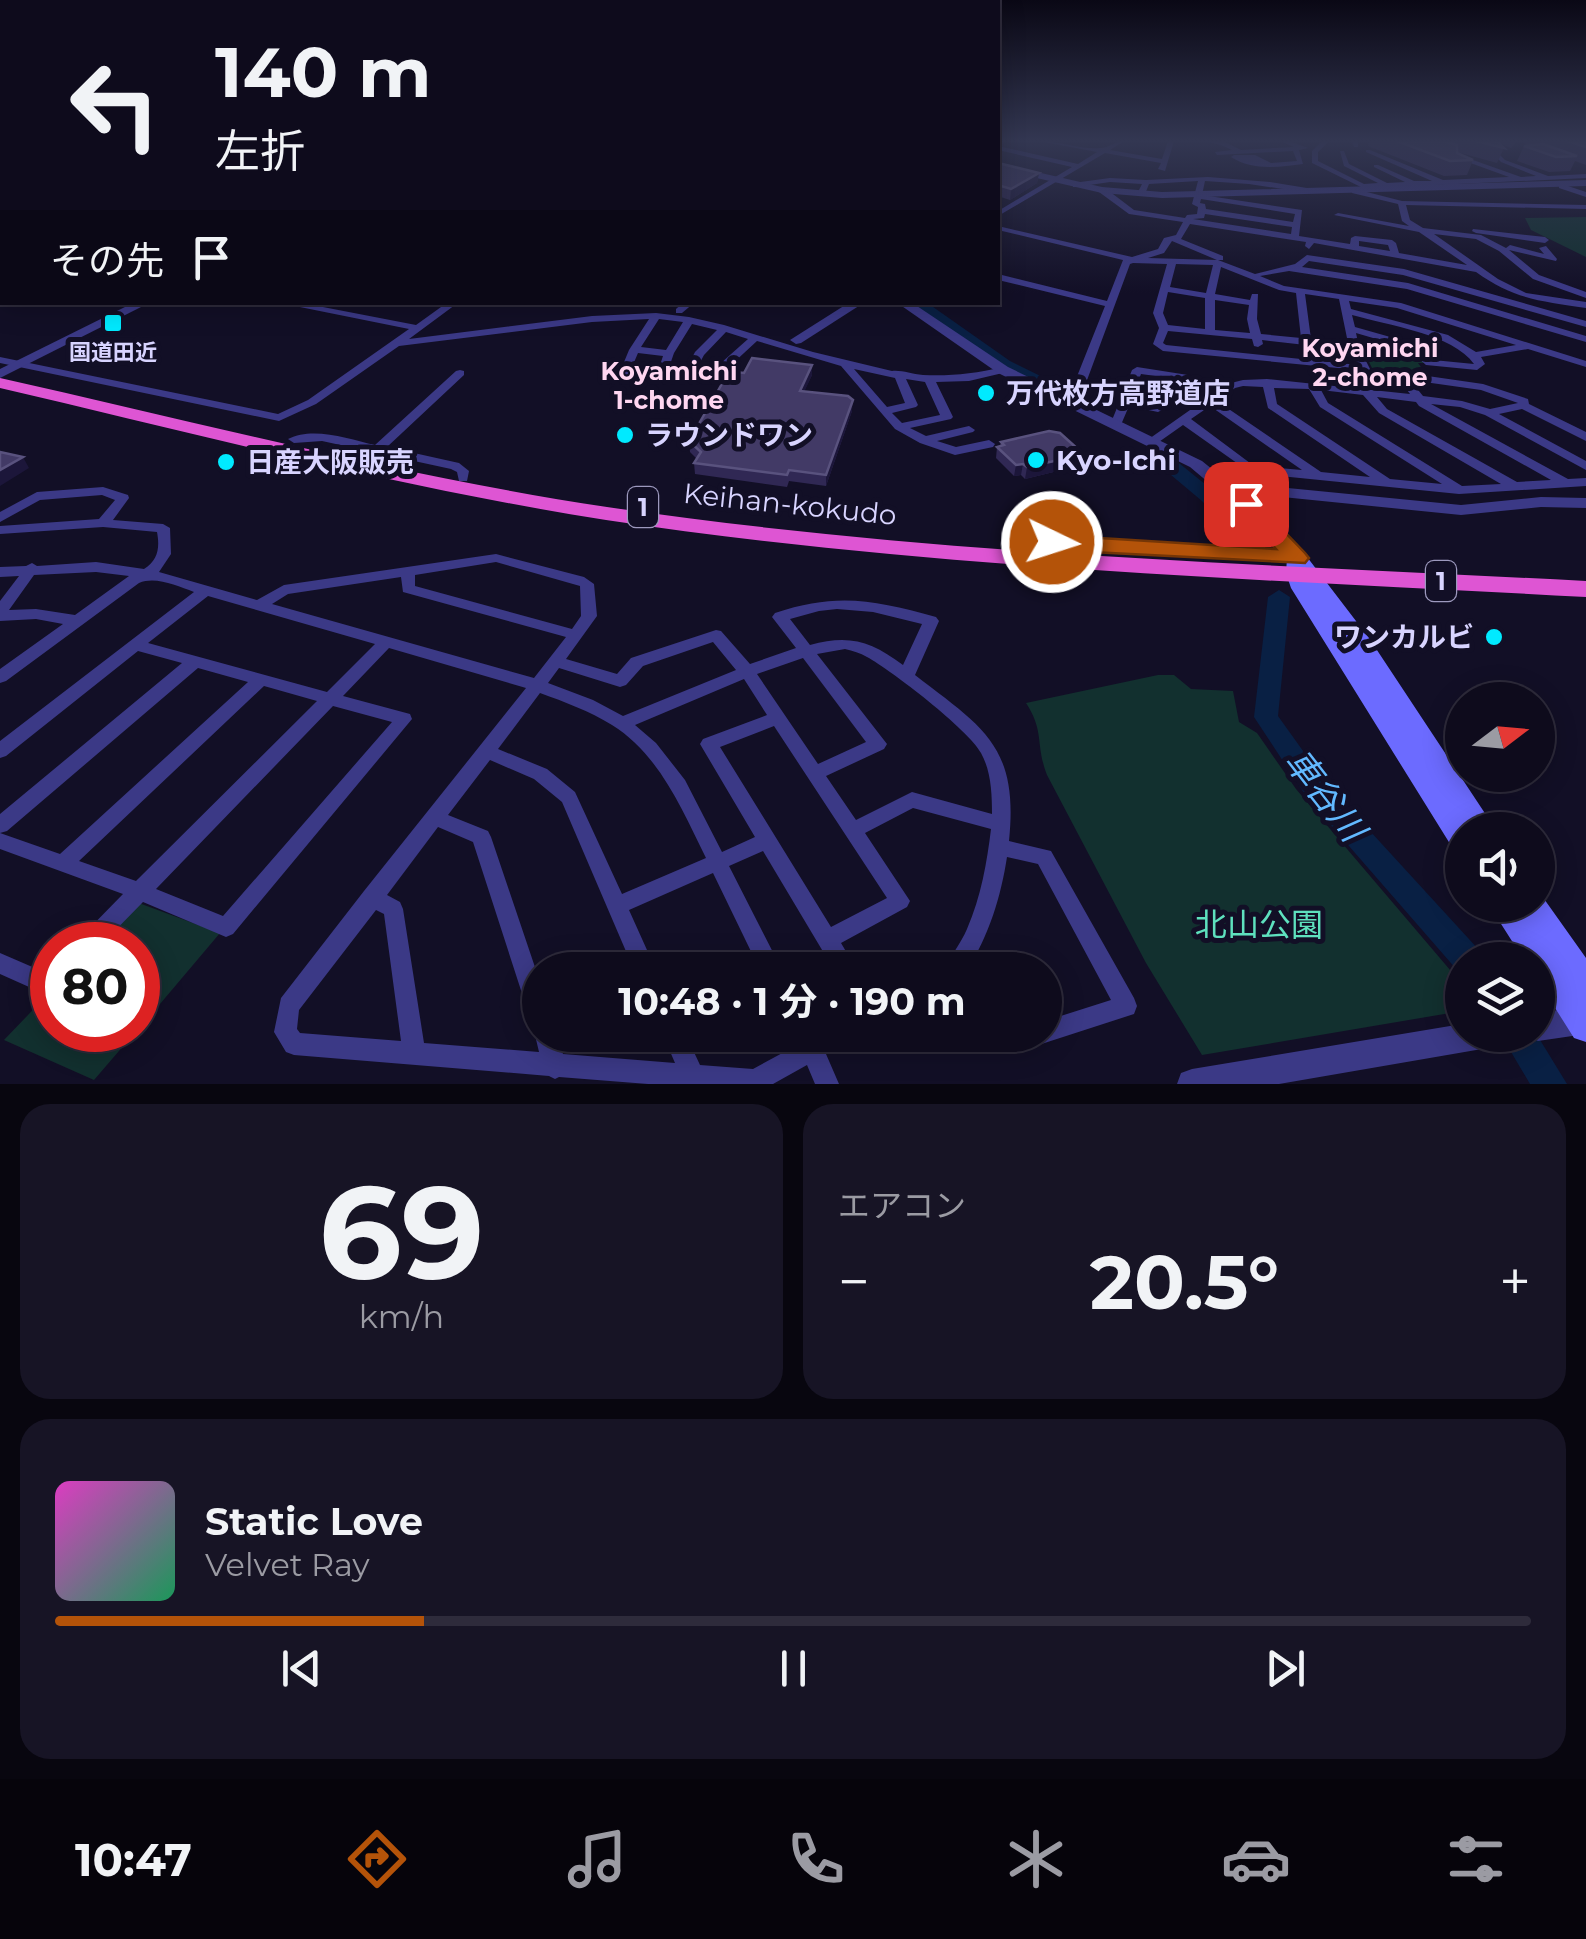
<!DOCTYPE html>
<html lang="ja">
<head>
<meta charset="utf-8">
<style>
	body { margin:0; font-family:Montserrat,"Noto Sans JP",sans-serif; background:#171425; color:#f1f3f6; height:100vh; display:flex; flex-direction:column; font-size:38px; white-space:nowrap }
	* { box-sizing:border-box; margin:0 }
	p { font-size:32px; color:#9b9ba3 }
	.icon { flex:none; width:55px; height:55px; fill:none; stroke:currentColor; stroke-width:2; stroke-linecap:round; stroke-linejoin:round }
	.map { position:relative; height:1084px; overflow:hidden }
	.sheet { display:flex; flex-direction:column; gap:20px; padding:20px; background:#08060f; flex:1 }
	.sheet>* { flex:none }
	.top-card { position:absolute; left:0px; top:0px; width:1000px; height:305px; box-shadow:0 5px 25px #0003,0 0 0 2px #2e2b3b; background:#0e0b1c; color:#f1f3f6; overflow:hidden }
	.needle { width:65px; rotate:74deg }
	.tools { position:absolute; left:1445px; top:682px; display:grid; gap:20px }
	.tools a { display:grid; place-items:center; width:110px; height:110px; border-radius:50%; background:#0e0b1c; box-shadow:0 5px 25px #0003,0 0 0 2px #2e2b3b; font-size:50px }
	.speed { position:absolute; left:30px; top:922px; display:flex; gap:20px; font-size:50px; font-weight:700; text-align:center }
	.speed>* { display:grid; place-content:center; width:130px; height:130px; border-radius:50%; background:#0e0b1c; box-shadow:0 5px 25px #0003,0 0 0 2px #2e2b3b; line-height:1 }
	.speed .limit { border:15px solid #d22; background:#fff; color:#111 }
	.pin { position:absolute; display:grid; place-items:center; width:85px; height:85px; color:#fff; margin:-42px; border-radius:20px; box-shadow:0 5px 15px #0006 }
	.me { position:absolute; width:110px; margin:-55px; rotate:94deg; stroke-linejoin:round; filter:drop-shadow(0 0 8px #0008) }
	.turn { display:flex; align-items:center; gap:35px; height:210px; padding:0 50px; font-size:45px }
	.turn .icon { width:130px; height:130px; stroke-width:2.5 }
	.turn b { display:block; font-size:70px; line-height:85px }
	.then { display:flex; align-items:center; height:95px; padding:0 50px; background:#0003; gap:20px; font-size:38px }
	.big { font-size:75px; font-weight:700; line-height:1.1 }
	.sheet .widget { flex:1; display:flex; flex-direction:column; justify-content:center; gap:15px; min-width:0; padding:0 35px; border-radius:30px; background:#171425 }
	.sheet .dial { align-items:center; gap:0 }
	.dial b { font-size:130px; line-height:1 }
	.song { display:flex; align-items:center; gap:30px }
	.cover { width:120px; height:120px; border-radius:15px; background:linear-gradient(135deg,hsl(310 70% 55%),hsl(150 70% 35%)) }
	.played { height:10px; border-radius:5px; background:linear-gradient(90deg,#b45309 25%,#2e2b3b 25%) }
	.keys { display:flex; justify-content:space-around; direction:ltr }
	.heat { display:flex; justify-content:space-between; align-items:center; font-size:55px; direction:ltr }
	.sheet .tiles { flex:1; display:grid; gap:20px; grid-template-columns:1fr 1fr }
	.widget:last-child { grid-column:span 2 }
	.trip { position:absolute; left:522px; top:952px; width:540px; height:100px; border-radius:50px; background:#0e0b1c; box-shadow:0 5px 25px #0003,0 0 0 2px #2e2b3b; font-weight:700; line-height:100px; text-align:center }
	.tabs { display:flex; height:160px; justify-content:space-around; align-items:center; background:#06040b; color:#9b9ba3 }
	.tabs .icon { width:70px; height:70px }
	.tabs .on { color:#b45309 }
	.tabs b { font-size:45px; color:#f1f3f6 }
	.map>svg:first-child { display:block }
	.green { fill:#12302f }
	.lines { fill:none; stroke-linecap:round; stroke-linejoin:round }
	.river { fill:#092044; fill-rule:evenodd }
	.minor { fill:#3b3986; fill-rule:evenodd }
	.tertiary { fill:#3b3986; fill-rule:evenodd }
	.secondary { fill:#6c6bff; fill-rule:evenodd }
	.primary { fill:#be5bff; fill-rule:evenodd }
	.trunk { fill:#de55d3; fill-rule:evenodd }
	.wall { fill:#302854 }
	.shaded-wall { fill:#1c163a }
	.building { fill:#423a66; stroke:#59527e; stroke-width:2.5 }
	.route { fill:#b45309; stroke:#753606; stroke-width:2.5 }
	.poi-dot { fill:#00eaff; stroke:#120f26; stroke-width:4 }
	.labels { text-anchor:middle; stroke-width:10; stroke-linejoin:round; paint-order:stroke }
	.far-poi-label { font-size:22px; font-weight:bold; fill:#d8d4ff; stroke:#120f26 }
	.far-neighbourhood-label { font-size:25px; font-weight:bold; fill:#ffd6f1; stroke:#120f26 }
	.shield { fill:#120f26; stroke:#9d99be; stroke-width:2.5 }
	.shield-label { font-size:25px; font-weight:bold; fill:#d8d4ff }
	.poi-label { font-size:28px; font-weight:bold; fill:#d8d4ff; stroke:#120f26; text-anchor:start }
	.street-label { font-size:28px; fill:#d8d4ff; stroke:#120f26 }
	.near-park-label { font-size:32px; fill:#5ee1be; stroke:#120f26 }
	.near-water-label { font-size:35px; font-style:italic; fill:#62b9ff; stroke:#120f26 }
</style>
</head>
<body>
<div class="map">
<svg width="1586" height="1084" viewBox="0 0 1586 1084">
	<rect width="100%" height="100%" fill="#120f26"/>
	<g class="green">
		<path d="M1586,217V257L1531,230L1525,218Z"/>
		<path d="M1374,337L1408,347L1426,363H1418L1426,374L1372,368L1359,342L1376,344Z"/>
		<path d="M1158,675H1174L1191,689L1233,691L1239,722L1257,733L1296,789L1462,984V1011L1202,1055L1146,963L1047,775C1035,744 1045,732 1026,703Z"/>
		<path d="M136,902L220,933L138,1030V945H95Z"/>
		<path d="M52,990V1030H137L94,1080L4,1040Z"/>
	</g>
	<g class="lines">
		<g class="river">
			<path d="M909,302H926L1010,361L1071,391L1063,396L1057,394L1000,367Z"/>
			<path d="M1158,450L1164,451L1216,493L1250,529L1253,533L1250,537H1236L1202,501L1152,459L1149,455Z"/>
			<path d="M1279,590L1290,597L1278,716L1326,783L1479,950L1483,960H1462V973L1457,970L1308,799L1254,717L1268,597Z"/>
			<path d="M1501,1035H1537L1567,1084H1530Z"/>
		</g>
		<g class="minor">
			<path d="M1039,141C1058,141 1084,150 1100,148C1109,148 1115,141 1124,141L1110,150L1162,159L1168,141H1174L1165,171L1158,169L1161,163L1105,153L998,216V211L1072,167L998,150V146L1078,164L1097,152Z"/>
			<path d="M1204,141H1223L1241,150L1294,147L1280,141H1289L1308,148L1299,150L1303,164C1279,167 1252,171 1231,157L1234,155H1255L1271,163L1297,161L1293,151L1217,155L1215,152L1232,150L1221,145Z"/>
			<path d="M1322,141H1329L1318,152V161L1364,184L1378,183L1344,166L1340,151H1344L1349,164L1387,183L1405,182L1374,167V165H1378L1414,181H1432L1366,152V150H1370L1443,180L1509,177L1454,157L1456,154L1521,177L1536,176L1501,162L1490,150L1493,148L1505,160L1548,176L1586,174V178L1372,188L1369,191L1312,163V151Z"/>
			<path d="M1352,141H1358V147H1354Z"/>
			<path d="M1208,177L1270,182L1313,189V193H1310L1249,184L1205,181L1202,195L1302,210L1299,236L1350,244L1351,238L1355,236L1392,240L1396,243L1399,253L1467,265L1419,232L1334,215L1338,213L1409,226L1402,221L1398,204L1352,193V189H1355L1402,201L1586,205V209L1406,205L1410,220L1423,228L1481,235L1506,248L1510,245L1544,254L1539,248L1546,246L1557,259L1556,261L1509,250L1539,275L1586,292V298L1533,279L1499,251L1476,239L1434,234L1498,279L1526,293L1586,302V308C1541,301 1515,300 1476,272L1314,243L1309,249L1305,246L1306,242L1190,224L1181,239L1223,256V260H1217L1172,241L1164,253L1148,258L1218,260L1255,274L1295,264L1307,255L1404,269L1586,321V327L1403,275L1309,261L1302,267L1408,283L1586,336V342L1407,289L1289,271L1260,276L1284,286L1401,303L1586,361V367L1528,349L1481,357L1485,364L1477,370L1426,365L1407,348L1356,333L1359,347L1370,369L1369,371L1163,351L1153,344L1159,328L1153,313L1167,264L1133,263L1130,264L1083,391L1067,401H1059V397L1072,389L1105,306L998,280V274L1107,301L1123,260L998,230V226L1132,257L1158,249L1164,238L1176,235L1183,222L1129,214L1099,192V188H1105L1134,210L1185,218L1187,215L1197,214L1198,207L1192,204L1198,181L1149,184L1145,194L1141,196L1137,194L1142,184L1110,182L1076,187H1073V183L1110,178L1146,180ZM1201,199L1295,214L1293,222L1206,209L1205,204L1200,203ZM1205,214L1292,227L1291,234L1193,219L1204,218ZM1359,241L1388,245L1390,251L1359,246ZM1176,264L1213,265L1206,293L1170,287ZM1221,267L1279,290L1296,293L1301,338L1261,334L1257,319L1258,294H1252L1250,300L1215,294ZM1168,292L1205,298V329L1168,325L1163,313ZM1305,294L1339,299L1348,343L1311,339ZM1215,300L1249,305L1247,319L1250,333L1215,330ZM1349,301L1397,308L1516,345L1476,352L1448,335L1351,309ZM1352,315C1387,325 1453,334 1474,364L1433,360L1415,344L1355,327ZM1168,331L1252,339L1254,346L1258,347L1263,344L1262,340L1350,350L1358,365L1166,345L1163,343Z"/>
			<path d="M1562,184L1586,192V197L1559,188V184Z"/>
			<path d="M1473,229L1545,237L1549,240L1545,243L1476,233L1472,231Z"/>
			<rect x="0" y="235" width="2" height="5"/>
			<path d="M0,251L2,252V256L0,257Z"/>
			<path d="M275,302H297L416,325L448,302H459L409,339L592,316L656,313L689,317L724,325L813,352L892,371C902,370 911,374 923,375C951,376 974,374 1003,367L1008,370L1007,372L969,381L936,382L953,417L951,419L910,428L926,436L969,426L975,430L973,432L937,441L956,447L989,440L995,444L993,447L955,455L920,443L895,429L841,366L757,341L718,377L687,372L686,370L695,352L717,330L692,324L674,353L665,379L661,380L656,377L663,356L638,353L626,381H618L617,379L629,350L649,319L592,322L399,346L316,404L279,421L0,363V357L278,414L308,400L409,329ZM659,319L683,322L666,350L641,347ZM726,332L748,339L712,371L697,368L704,355ZM854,369L895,378L905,403L887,407ZM906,379L925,382L940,415L902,423L892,413L916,407L918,405Z"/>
			<path d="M684,302H695L682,313H676V309Z"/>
			<path d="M1137,367L1188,375L1189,377L1184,380L1141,374L1138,382L1188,393L1190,395L1184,398L1136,388L1131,400L1162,407L1164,409L1158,412L1129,406L1120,427H1112L1110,425L1119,403L1117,401L1121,398L1132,370Z"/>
			<path d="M460,370L464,371V375L387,447L459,463L469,471L467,481H459L457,472L451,469L322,441L294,443L288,439C313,426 349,439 375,445L456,371Z"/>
			<path d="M1407,373L1483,384L1528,399L1529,404L1586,432V441L1522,409L1499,414L1586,461V470L1485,415L1460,407L1431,404L1568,479L1586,478V486L1459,494L1251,473L1183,425L1156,444L1152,445L1146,441L1227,384L1243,380L1267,379L1410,394L1399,379ZM1410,380L1481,390L1518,403L1490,409L1462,401L1423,396ZM1243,386L1263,387L1268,408L1370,477L1321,472L1217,401L1235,388ZM1274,388L1309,389L1320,407L1442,484L1390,479L1277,404ZM1321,390L1363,395L1379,413L1501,484L1462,486L1328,403ZM1377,397L1416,402L1419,406L1551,480L1517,482L1387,409ZM1210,406L1302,470L1254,466L1191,419Z"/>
			<path d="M103,487L128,495L129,498L113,520L163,524L170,528L171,554L159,572L257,600L284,585L496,554L584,577L594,584L597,616L566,659L617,674L631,658L716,630L721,631L750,664L796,648L772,617L775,613C837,592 875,600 936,617L939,621L915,675C982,727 1019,745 1009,841L1051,851L1134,998L1137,1006L1134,1014L1011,1054H988L964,1043L961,1035H1045V1021L1111,1000L1038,864L1007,857C1001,896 989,936 967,970H944C951,955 961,943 967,929C981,897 987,862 991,829L913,808L865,833L910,901L907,907L841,943L857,970H834L763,851L729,866L782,970H760L713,873L629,910L656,970H634L562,802L534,779L490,760L448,815L488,831L491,837L540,982V1026L532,1023L529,1015L473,842L438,827L387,895L400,902L403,909L424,1043L539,1052L535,1035L540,1026V1035H557L563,1054L675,1063L663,1035H686L700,1065L753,1069L799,1044L795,1035H849L846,1043L826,1054L839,1084H815L807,1065L773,1084H648L559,1077L555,1079L549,1076L294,1055L286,1052L274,1032L281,998L364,891L526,688L389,648L343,696L410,714L412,719L233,934L226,937L143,902L101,945H77L80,938L123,894L0,849V814L182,663L138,651L6,756L0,758V741L194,592C177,586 156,576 139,583L6,681L0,683V669L63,624L36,619L0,621V601L19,576L0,577V567L26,566L32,563L37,566L96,562L144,569C158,560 160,548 157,532L103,527L0,534V526L99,519L115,500L102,495L40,500L0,522V512L37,492ZM496,562L580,586L581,616L572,629L415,586V575ZM96,572L129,576L75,615L36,609L9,610L34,575ZM401,577L403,592L566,637L534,678L272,604L288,594ZM208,596L375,644L327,692L148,643ZM837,609L873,612L922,624L903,665C871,641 849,634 810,645L790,619L819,611ZM713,642L736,670L623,716L593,700L548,683L559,668L620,687L626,685L643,666ZM845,649C853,651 860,653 867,657C891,670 969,730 981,753C991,771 992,793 992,814L912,792L856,820L826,776L884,749L887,744L817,654ZM803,658L866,742L818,764L757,674ZM198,668L248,682L60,854L0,833L7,831ZM744,679L767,715L703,739L700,744L755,837L722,852L685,780L656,743L635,725ZM264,686L317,701L136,881L79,861ZM540,693C565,702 589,711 612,725C660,755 682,810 706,858L622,894L575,792L547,769L498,749ZM333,706L392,722L223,916L156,889ZM774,726L887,898L831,927L720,747ZM376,910L384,914L401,1041L300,1033L297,1029L299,1010Z"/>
			<path d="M0,953L44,972L52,969V992L47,995L0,974Z"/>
		</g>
		<g class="tertiary">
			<path d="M998,163L1102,187L1162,192L1586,180V186L1162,198L1102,193L998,169Z"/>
			<path d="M135,302H151L0,378V369Z"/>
			<path d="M850,302H865L801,343L796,344L790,340Z"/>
			<path d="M896,302H911L1008,367L1202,461L1228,482L1461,505L1541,497L1586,498V508L1541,507L1461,515L1242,493L1271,517L1306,558L1303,562H1291L1259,525L1190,467L998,373Z"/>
			<path d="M1586,1006V1034L1538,1041L1528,1037L1527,1035H1538V1013Z"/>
			<path d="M1462,1024V1035H1496L1492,1045L1482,1049L1279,1084H1177L1181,1073L1192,1069Z"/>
		</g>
		<g class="secondary">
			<path d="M1297,552L1304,553L1369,638L1496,830H1462V851L1452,847L1291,588L1286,573L1287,558Z"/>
			<path d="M1538,894L1542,896L1586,958V1042L1574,1038L1538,981V960H1524L1489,905H1538Z"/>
		</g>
		<path class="primary" d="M2,207V215L0,216V208Z"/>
		<path class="trunk" d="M0,378C201,423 402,476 607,507C931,555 1259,564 1586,581V597C1259,579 930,569 606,520C402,488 201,435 0,388Z"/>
	</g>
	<g class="wall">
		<path d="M1369,141H1517L1511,148L1499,143L1504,148L1497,163L1457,152L1473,160L1467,175L1444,176L1368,146Z"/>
		<path d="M1518,141H1586V165L1575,161L1570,171L1549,172L1517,161L1524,146L1530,145Z"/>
		<path d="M998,163L1039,173L1037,183L1010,200L998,196Z"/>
		<path d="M812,365V375L804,391L852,411L826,486L789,481L787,487L695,474L694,463L697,459L690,452L689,441L730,383Z"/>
		<path d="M1001,442L1077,462L1075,463L1074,467L1025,479L1021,475L1014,476L996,458L997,447L1000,446Z"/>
	</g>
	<g class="shaded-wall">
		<path d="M1039,173L1037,183L1010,200L1011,189Z"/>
		<path d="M812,365V375L800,401V391Z"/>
		<path d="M853,400L852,411L826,486V475Z"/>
		<path d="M1080,451L1077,462L1075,463L1074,467L1025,479L1027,467Z"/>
		<path d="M23,457L29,468L0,486V470Z"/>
		<path d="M1023,464L1021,475L1014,476L1016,465Z"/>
	</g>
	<g class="building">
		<path d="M1397,141H1443L1457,145V153L1473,160L1450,161Z"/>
		<path d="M1476,141H1497L1504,148Z"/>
		<path d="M1567,141H1586V147Z"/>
		<path d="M1543,144L1577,156L1556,157L1524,146Z"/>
		<path d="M998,163L1039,173L1011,189L998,185Z"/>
		<path d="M752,358L812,365L800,391L848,396L853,400L826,475L789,470L787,475L694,463L701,452L689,441L723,382L730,383L736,372L744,373Z"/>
		<path d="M1049,431L1060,433L1080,451L1073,453L1077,456L1027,467L1023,464L1016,465L997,447L1004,445L1001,442Z"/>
		<path d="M0,452L23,457L0,470Z"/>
	</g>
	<linearGradient id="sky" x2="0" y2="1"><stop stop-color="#0a0815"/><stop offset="0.48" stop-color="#333752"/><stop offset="1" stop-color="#333752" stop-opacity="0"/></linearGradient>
	<rect width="1586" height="293" fill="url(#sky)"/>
	<path class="route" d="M1246,497L1253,499L1305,553L1309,558L1305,563L1052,550L1040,542L1052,535L1276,549L1235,504Z"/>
	<g class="poi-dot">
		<rect x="103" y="313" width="20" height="20" rx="5"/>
		<circle cx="986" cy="393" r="10"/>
		<circle cx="625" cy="435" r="10"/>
		<circle cx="1036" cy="460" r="10"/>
		<circle cx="226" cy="462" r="10"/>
		<circle cx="1494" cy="637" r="10"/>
	</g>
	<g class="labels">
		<g class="far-poi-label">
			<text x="113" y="360">国道田近</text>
		</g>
		<g class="far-neighbourhood-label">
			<text x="1370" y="357">Koyamichi<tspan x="1370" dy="29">2-chome</tspan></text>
			<text x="669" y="380">Koyamichi<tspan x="669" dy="29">1-chome</tspan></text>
		</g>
		<g class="shield">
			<rect x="628" y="487" width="30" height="40" rx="8"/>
			<rect x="1426" y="561" width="30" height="40" rx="8"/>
		</g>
		<g class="shield-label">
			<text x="643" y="516">1</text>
			<text x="1441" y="590">1</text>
		</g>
		<g class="poi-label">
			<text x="1006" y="403">万代枚方高野道店</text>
			<text x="645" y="445">ラウンドワン</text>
			<text x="1056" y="470">Kyo-Ichi</text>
			<text x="246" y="472">日産大阪販売</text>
			<text x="1474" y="647" text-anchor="end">ワンカルビ</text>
		</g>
		<g class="street-label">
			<text transform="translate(790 504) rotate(6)" y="10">Keihan-kokudo</text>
		</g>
		<g class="near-park-label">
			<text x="1259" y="936">北山公園</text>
		</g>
		<g class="near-water-label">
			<text transform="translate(1325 795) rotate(52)" y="12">車谷川</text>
		</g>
	</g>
</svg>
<div class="tools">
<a><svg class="needle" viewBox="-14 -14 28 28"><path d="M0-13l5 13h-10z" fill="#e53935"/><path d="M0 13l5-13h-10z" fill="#9b9ba3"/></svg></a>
<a><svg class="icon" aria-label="sound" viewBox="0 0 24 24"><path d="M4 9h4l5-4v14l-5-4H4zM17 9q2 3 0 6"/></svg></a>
<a><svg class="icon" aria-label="layers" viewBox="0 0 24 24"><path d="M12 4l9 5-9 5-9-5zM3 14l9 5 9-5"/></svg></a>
</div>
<div class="speed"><div class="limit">80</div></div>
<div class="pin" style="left:1246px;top:504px;background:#d93025"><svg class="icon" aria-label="arrive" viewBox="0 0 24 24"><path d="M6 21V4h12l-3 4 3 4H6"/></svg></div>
<svg class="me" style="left:1052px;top:542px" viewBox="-20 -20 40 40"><circle r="17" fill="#b45309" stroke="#fff" stroke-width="3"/><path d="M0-11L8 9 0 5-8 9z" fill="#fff"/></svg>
<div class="trip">10:48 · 1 分 · 190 m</div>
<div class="top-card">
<div class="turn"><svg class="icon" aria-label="left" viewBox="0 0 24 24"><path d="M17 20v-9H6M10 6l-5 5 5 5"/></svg><div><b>140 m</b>左折</div></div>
<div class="then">その先<svg class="icon" aria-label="arrive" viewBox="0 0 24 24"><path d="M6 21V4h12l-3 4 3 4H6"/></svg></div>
</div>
</div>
<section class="sheet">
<div class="tiles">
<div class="widget dial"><b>69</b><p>km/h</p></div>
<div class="widget"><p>エアコン</p>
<div class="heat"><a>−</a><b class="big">20.5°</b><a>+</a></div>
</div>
<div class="widget">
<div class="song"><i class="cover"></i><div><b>Static Love</b><p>Velvet Ray</p></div></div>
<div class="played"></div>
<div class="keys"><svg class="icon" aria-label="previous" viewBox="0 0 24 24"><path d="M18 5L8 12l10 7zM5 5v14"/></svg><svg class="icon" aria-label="pause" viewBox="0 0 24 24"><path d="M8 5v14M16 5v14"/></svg><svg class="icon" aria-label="next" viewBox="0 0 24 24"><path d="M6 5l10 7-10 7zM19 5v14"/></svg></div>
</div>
</div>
</section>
<nav class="tabs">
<b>10:47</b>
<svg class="icon on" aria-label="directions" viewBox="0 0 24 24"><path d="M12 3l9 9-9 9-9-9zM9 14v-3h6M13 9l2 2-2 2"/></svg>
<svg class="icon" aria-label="music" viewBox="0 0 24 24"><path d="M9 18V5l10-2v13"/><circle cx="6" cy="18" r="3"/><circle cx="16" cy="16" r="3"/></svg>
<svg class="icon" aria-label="phone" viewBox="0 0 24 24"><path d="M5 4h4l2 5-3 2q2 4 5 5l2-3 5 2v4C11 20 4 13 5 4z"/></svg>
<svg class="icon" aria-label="climate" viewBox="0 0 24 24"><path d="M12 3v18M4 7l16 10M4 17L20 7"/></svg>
<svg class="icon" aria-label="car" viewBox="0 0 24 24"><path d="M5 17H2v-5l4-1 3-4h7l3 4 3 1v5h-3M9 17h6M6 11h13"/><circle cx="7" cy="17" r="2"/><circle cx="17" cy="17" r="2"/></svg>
<svg class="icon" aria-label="filters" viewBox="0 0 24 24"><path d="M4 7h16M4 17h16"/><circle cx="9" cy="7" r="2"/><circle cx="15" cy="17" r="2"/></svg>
</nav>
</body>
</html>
